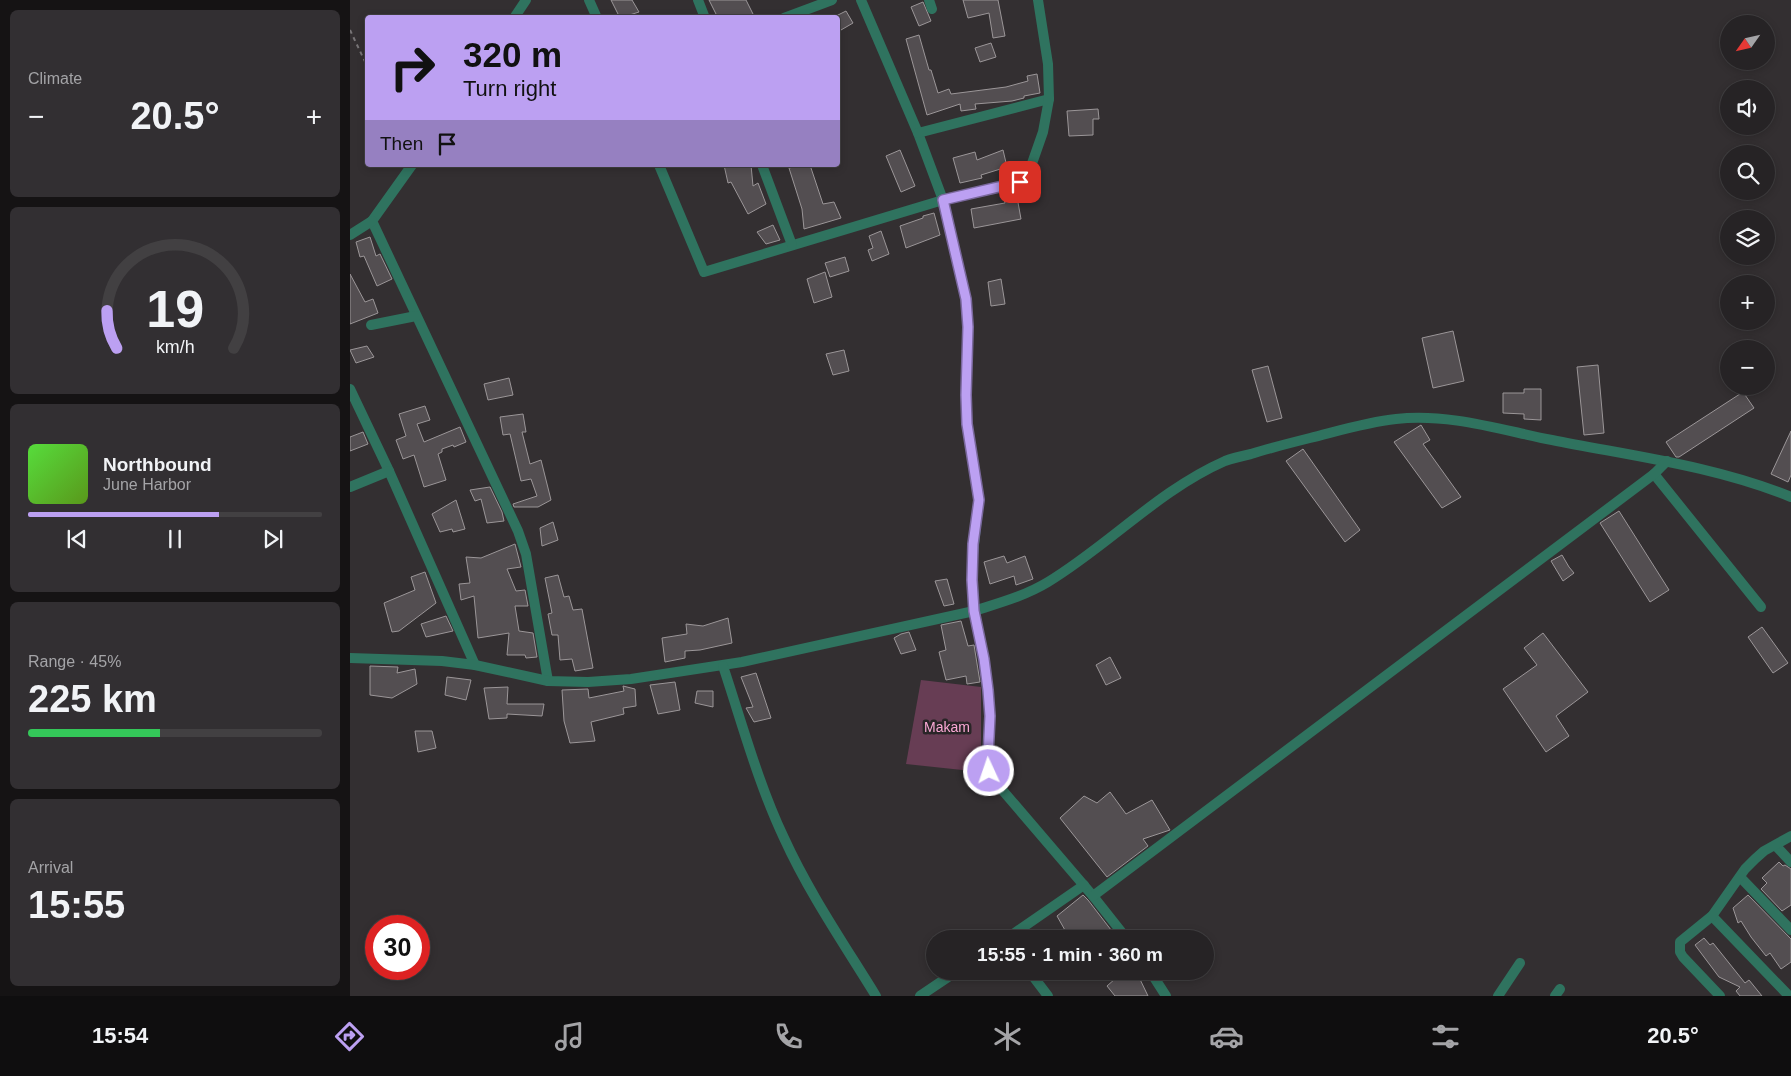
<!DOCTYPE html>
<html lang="en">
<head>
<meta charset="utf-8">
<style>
	body { margin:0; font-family:Arial,sans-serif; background:#322f32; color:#f1f3f6; height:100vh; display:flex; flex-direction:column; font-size:19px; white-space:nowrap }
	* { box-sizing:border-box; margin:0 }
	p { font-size:16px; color:#a4a4a7 }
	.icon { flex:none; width:28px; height:28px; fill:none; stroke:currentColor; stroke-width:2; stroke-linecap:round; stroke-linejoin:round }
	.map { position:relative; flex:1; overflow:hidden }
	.details { display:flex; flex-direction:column; gap:10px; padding:10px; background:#151314; width:350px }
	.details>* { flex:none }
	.guide { position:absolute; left:15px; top:15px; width:475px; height:152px; border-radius:5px; box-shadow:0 2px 8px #0003,0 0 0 1px #424042; background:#bca0f2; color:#111; overflow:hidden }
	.needle { width:32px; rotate:236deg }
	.tools { position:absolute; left:1370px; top:15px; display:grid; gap:10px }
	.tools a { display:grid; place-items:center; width:55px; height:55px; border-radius:50%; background:#262325; box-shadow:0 2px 8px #0003,0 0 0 1px #424042; font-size:25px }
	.speed { position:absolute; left:15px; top:915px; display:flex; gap:10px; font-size:25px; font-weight:700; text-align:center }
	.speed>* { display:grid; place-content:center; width:65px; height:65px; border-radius:50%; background:#262325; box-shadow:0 2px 8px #0003,0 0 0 1px #424042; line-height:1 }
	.speed .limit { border:8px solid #d22; background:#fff; color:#111 }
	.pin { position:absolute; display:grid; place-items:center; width:42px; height:42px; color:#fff; margin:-21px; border-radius:10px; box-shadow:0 2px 8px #0006 }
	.me { position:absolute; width:55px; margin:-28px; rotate:357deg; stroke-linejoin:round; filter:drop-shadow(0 0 4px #0008) }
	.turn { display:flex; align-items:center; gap:18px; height:105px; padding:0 15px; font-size:22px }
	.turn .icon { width:65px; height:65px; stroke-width:2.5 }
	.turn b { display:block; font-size:35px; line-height:42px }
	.then { display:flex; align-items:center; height:48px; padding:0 15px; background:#0003; gap:10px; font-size:19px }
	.big { font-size:38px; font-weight:700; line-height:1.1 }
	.details .widget { flex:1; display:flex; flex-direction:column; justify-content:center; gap:8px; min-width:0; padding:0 18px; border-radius:8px; background:#322f32 }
	.details .dial { align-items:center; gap:0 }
	.dial svg { height:130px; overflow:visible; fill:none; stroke:#424042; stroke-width:7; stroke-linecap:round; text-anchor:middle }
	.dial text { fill:#f1f3f6; stroke:none }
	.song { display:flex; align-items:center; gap:15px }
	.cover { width:60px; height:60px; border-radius:8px; background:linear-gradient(135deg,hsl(110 70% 55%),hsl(90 70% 35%)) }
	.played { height:5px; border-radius:2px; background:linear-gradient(90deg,#bca0f2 65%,#424042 65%) }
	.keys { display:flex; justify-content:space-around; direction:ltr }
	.heat { display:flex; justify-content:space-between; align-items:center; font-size:28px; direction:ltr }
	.charge { height:8px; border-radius:4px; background:linear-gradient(90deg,#34c759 45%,#424042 0) }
	.trip { position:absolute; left:576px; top:930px; width:288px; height:50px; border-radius:25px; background:#262325; box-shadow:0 2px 8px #0003,0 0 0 1px #424042; font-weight:700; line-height:50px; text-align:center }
	.dock { display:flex; height:80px; justify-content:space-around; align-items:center; background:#0f0e0f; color:#a4a4a7 }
	.dock .icon { width:35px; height:35px }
	.dock .on { color:#bca0f2 }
	.dock b { font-size:22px; color:#f1f3f6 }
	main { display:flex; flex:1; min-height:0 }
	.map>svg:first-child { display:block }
	.green { fill:#673d54 }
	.building { fill:#534e51; stroke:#9b9698 }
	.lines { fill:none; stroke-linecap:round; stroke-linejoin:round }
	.path { stroke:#787577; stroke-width:2; stroke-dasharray:4 4; stroke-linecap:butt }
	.minor { stroke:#2f735f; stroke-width:10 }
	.route-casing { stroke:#7a689d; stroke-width:12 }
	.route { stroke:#bca0f2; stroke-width:9 }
	.labels { text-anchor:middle; stroke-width:5; stroke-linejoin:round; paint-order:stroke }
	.park-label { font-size:14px; fill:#fba8d5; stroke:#292527 }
</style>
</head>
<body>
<main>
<section class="details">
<div class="widget"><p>Climate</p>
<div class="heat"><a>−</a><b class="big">20.5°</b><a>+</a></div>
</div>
<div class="widget dial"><svg viewBox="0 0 100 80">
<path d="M14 69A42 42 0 1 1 86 69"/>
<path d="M14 69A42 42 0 0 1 8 46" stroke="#bca0f2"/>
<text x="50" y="56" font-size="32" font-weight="700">19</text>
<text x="50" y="72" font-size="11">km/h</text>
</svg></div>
<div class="widget">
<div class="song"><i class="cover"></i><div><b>Northbound</b><p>June Harbor</p></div></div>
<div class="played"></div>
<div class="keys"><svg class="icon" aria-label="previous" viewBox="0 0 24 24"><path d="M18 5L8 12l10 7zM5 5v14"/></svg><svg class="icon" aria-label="pause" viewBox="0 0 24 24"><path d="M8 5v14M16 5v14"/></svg><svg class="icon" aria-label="next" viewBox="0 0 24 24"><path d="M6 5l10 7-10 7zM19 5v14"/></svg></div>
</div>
<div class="widget"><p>Range · 45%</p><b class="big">225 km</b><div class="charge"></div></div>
<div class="widget"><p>Arrival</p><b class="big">15:55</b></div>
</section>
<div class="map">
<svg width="1441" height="996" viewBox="0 0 1441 996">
	<rect width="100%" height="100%" fill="#332f31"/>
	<path class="green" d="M571,680L631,687V772L556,764Z"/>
	<g class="building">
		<path d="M261,0H282L289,12L270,18Z"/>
		<path d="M359,0H396L405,18H368Z"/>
		<path d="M613,0H648L655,36L643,38L639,13L618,18Z"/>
		<path d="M573,2L581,21L569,26L561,7Z"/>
		<path d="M496,11L503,23L491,30L488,23V18L484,17Z"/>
		<path d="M569,35L579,70H581L588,93L599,89L601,94L656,87L678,81L677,76L687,74L690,93L674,96V98L662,101L625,104L626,109L611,111L610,104L577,115L556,39Z"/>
		<path d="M641,43L646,57L630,62L625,48Z"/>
		<path d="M748,109L749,119H743V135L719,136L717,111Z"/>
		<path d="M550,150L565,186L551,192L536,156Z"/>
		<path d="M653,150L657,167L631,175L632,178L610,183L603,158L625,152L627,160Z"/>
		<path d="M374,165H401L403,186L408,183L416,204L398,214L381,182L378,183Z"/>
		<path d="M454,165H460L473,204L484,202L491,218L454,229L452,209L439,168Z"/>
		<path d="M667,197L671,219L624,228L621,209L655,203L654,199Z"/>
		<path d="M584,213L590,235L556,248L550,226L573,218V216Z"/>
		<path d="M423,225L430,240L416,244L407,232Z"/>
		<path d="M531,231L539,254L522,261L518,250L523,248L519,236Z"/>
		<path d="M20,237L26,256L30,254L42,279L27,286L14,256L10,257L6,242Z"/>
		<path d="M495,257L499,271L480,277L475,263Z"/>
		<path d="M475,272L482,297L464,303L457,279Z"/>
		<path d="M0,274L15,302L23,299L28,313L0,324Z"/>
		<path d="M651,279L655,304L641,306L638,282Z"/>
		<path d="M1103,331L1114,381L1083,388L1072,338Z"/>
		<path d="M17,346L24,357L6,363L0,350Z"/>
		<path d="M494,350L499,371L483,375L476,354Z"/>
		<path d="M1248,365L1254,433L1234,435L1227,367Z"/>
		<path d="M918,366L932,418L917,422L902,370Z"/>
		<path d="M159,378L163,395L138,400L134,384Z"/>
		<path d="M1174,389H1191V420L1174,419V414L1153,413V393H1174Z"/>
		<path d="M1393,392L1404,408L1329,457H1326L1316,442Z"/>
		<path d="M75,406L80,420L67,424L74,442L110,427L116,442L104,447L103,445L92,449V452L88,454L96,480L74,487L64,455L53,459L46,440L56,436L49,414Z"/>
		<path d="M173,414L176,432H172L180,464L191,460L201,500L188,507H164L163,504L187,496L181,479L171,481L160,434L153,435L150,417Z"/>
		<path d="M1071,425L1080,440L1073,444L1111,497L1092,508L1044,442Z"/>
		<path d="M1441,431V475L1438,482L1421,474Z"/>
		<path d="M13,432L18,444L0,451V437Z"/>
		<path d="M953,449L1010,530L995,542L936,461Z"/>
		<path d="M140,487L152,512L154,521L137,523L131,499L125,501L120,490Z"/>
		<path d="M106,500L115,529L103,532L102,529L90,532L82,514Z"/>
		<path d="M1269,511L1319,590L1300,602L1250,523Z"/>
		<path d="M203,522L208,540L192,546L190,528Z"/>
		<path d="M165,544L171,567L157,569L166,591L175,590L178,606H165L169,631L183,633L187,657L176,658L175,655H157L159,633L128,638L124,596L111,600L109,584L120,583L116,557L131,558Z"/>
		<path d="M1212,555L1219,567L1224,573L1213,581L1201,561Z"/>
		<path d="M654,556L657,563L675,556L683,579L666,585L664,576L640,584L634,562Z"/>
		<path d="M75,572L86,603L49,631L42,632L34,603L65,590L61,577Z"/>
		<path d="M208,575L214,597L219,596L223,610L232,609L243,668L225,671L222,659L210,660L208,635H202L198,614L202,613L195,578Z"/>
		<path d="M597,579L604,604L594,606L585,581Z"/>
		<path d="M96,616L103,631L76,637L71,624Z"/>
		<path d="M378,618L382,643L350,650L335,651V658L315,662L312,638L337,634L336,624L353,626Z"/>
		<path d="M611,621L618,646L624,645L630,682L617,684L616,676L596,680L589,652L596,650L591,625Z"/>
		<path d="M1412,627L1438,663L1423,673L1398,637Z"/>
		<path d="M559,632L566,650L551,654L544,638L551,634Z"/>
		<path d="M1193,633L1238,692L1206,716L1219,736L1196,752L1153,689L1187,665L1174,648Z"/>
		<path d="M760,657L771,678L756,685L746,665Z"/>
		<path d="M20,666L48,667L47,673L65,669L67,684L42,698L20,695Z"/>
		<path d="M406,673L421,718L404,722L396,708L403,707L391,677Z"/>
		<path d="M97,677L121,680L116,700L95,695Z"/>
		<path d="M325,682L330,710L308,714L300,685Z"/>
		<path d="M273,686L285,689L286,706L273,708L274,714L241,722L245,741L220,743L214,721L212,690L238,689L239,698L274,691Z"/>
		<path d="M158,687L157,704H194L192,716L157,714V718L139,719L134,688Z"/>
		<path d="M347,691H363V707L345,703Z"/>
		<path d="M65,731H82L86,748L68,752Z"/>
		<path d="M760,792L776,814L802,800L820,830L793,839L798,846L757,877L710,818L734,796L747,803Z"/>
		<path d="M1429,862L1433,866L1435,865L1441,869V905L1432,911L1411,889L1417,883L1412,878Z"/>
		<path d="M733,895L738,900L768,939H720L707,916Z"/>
		<path d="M1398,895L1441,939V962L1431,969L1420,953L1416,956L1401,937L1391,921L1388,923L1383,908Z"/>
		<path d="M1354,938L1360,945L1363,943L1395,983L1399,980L1412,996H1390L1386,991L1390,987L1369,977L1345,945Z"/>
		<path d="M774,971H786L798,996H765L757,986Z"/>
	</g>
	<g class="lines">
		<path class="path" d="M0,30L18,68"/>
		<g class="minor">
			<path d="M239,0L247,18"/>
			<path d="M348,0L355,18"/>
			<path d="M511,0L568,133L593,200L616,299L618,327L616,395L617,424L629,500L622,563L624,611L634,659L638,690L640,716L638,764L639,771L648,785L743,896L777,939"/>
			<path d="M579,0L582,9"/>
			<path d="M164,18L176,0"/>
			<path d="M434,18L482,0"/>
			<path d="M568,133L699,99"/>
			<path d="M62,165L22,221L168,531L176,554L198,681"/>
			<path d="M309,165L354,272L593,200L670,182L679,172L693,132L699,99L698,64L688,0"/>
			<path d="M412,165L442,245"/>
			<path d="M0,235L22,221"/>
			<path d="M21,325L66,316"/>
			<path d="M0,389L39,471L125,665"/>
			<path d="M1304,474L1411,607"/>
			<path d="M0,487L39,471"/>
			<path d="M0,658L92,661L125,665L198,681L238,682L281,679L392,662L624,611C649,603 675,596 698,582C759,545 809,490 875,461C883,458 892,456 901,454C920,448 940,443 960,438C988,431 1017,422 1046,419C1099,413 1151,430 1202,440C1282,456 1365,466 1441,497"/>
			<path d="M373,666C392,723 408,783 434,838C459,893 494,944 526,996"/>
			<path d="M1426,846L1441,862"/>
			<path d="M1390,877L1441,930"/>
			<path d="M743,896L1304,474L1317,461"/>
			<path d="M1362,916L1439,996"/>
			<path d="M656,939L734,885"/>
			<path d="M679,971L698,996"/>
			<path d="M800,971L816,996"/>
			<path d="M570,996L607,971"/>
			<path d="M1148,996L1170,963"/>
			<path d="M1205,996L1210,989"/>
			<path d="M1370,996L1333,957L1330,952V942L1362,916L1395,869L1405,859L1414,851L1441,836"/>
		</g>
	</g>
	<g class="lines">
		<defs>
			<path id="route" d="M639,771L638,757L640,716L638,690L634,659L624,611L622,580L623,544L629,500L617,424L616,395L618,327L616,299L593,200L670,182"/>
		</defs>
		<use href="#route" class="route-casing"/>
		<use href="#route" class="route"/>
	</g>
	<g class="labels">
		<g class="park-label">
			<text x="597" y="732">Makam</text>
		</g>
	</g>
</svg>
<div class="tools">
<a><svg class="needle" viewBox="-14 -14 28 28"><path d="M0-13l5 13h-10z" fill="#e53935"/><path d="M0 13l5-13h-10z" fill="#a4a4a7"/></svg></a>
<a><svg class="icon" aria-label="sound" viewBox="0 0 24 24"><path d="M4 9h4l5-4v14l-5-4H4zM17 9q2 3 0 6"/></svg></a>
<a><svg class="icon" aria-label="search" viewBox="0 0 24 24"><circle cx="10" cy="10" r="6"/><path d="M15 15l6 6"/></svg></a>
<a><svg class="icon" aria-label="layers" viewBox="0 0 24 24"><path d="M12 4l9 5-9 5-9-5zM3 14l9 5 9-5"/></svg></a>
<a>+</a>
<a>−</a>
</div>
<div class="speed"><div class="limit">30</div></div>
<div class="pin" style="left:670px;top:182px;background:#d93025"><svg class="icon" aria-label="arrive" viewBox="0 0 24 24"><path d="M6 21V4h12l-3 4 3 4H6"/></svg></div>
<svg class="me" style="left:639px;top:771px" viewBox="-20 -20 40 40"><circle r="17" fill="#bca0f2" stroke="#fff" stroke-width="3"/><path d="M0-11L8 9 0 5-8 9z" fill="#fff"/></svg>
<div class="trip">15:55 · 1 min · 360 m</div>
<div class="guide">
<div class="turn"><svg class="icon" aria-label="right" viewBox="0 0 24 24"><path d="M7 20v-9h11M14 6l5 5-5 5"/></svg><div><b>320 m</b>Turn right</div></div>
<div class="then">Then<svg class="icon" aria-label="arrive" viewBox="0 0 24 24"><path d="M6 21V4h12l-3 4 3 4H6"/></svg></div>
</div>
</div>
</main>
<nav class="dock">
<b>15:54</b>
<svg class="icon on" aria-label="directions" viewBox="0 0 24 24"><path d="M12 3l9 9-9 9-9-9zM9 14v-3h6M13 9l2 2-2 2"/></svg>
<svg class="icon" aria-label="music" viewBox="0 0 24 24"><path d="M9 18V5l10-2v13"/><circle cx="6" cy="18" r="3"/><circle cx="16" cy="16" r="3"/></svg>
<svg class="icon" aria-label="phone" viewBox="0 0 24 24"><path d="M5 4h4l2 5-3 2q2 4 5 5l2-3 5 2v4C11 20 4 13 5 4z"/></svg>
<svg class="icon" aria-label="climate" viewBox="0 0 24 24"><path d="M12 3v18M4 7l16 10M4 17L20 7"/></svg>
<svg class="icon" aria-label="car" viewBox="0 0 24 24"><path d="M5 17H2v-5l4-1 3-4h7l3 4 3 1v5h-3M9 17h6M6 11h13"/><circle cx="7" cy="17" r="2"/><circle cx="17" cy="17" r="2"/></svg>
<svg class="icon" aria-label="filters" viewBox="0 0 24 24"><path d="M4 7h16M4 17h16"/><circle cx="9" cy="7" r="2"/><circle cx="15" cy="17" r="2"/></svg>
<b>20.5°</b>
</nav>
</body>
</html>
